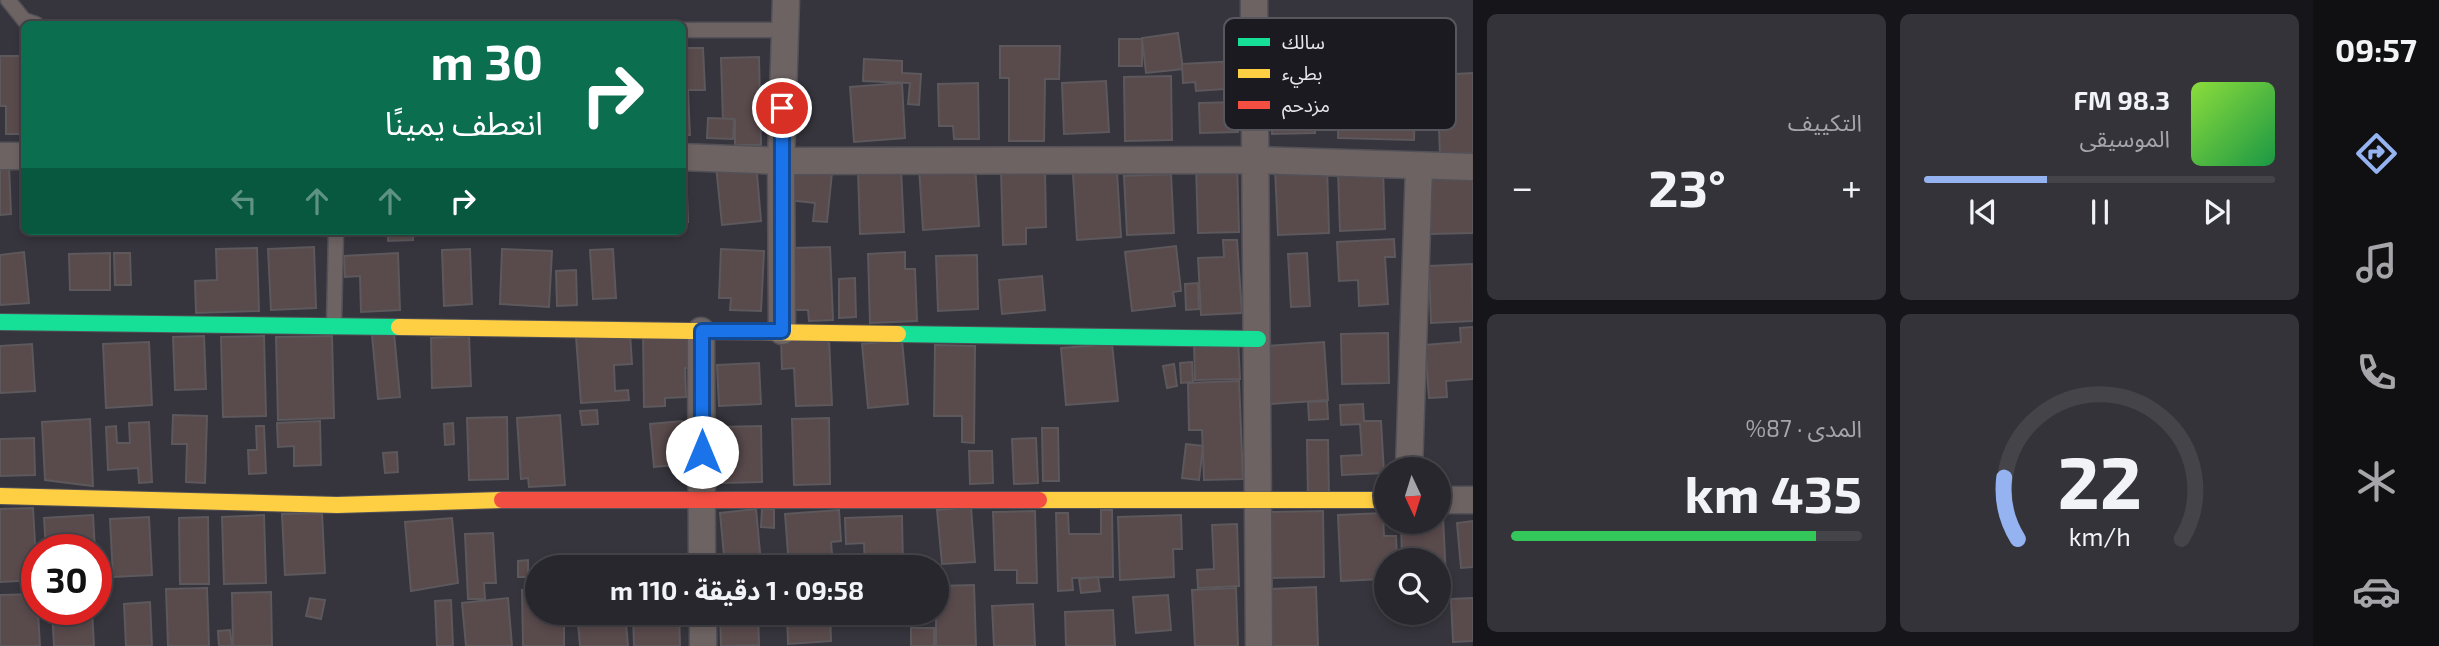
<!DOCTYPE html>
<html lang="ar">
<head>
<meta charset="utf-8">
<style>
	body { margin:0; font-family:"Exo 2","Noto Sans Arabic",sans-serif; background:#343339; color:#f1f3f6; direction:rtl; height:100vh; display:flex; flex-direction:column; font-size:26px; white-space:nowrap }
	* { box-sizing:border-box; margin:0 }
	p { font-size:23px; color:#a5a5aa }
	.icon { flex:none; width:38px; height:38px; fill:none; stroke:currentColor; stroke-width:2; stroke-linecap:round; stroke-linejoin:round }
	.map { position:relative; flex:1; overflow:hidden; direction:ltr }
	.sheet { display:flex; flex-direction:column; gap:14px; padding:14px; background:#161519; width:840px }
	.sheet>* { flex:none }
	.top-card { position:absolute; left:21px; top:21px; width:665px; height:214px; border-radius:10px; box-shadow:0 4px 10px #0003,0 0 0 2px #444449; direction:rtl; background:#0b6e4f; color:#fff; overflow:hidden }
	.needle { width:46px; rotate:176deg }
	.fabs { position:absolute; left:1374px; top:457px; display:grid; gap:14px }
	.fabs a { display:grid; place-items:center; width:77px; height:77px; border-radius:50%; background:#28272d; box-shadow:0 4px 10px #0003,0 0 0 2px #444449; font-size:35px }
	.speed { position:absolute; left:21px; top:534px; display:flex; gap:14px; font-size:35px; font-weight:700; text-align:center }
	.speed>* { display:grid; place-content:center; width:91px; height:91px; border-radius:50%; background:#28272d; box-shadow:0 4px 10px #0003,0 0 0 2px #444449; line-height:1 }
	.speed .limit { border:10px solid #d22; background:#fff; color:#111 }
	.pin { position:absolute; display:grid; place-items:center; width:60px; height:60px; color:#fff; margin:-30px; border:4px solid #fff; border-radius:50%; box-shadow:0 2px 7px #0007 }
	.me { position:absolute; width:77px; margin:-38px; rotate:0deg; stroke-linejoin:round; filter:drop-shadow(0 0 5px #0008) }
	.turn { display:flex; align-items:center; gap:24px; height:147px; padding:0 28px; font-size:32px }
	.turn .icon { width:91px; height:91px; stroke-width:2.5 }
	.turn b { display:block; font-size:49px; line-height:60px }
	.lanes { display:flex; align-items:center; height:66px; padding:0 28px; background:#0003; justify-content:center; gap:35px; direction:ltr }
	.lanes .off { opacity:.35 }
	.big { font-size:52px; font-weight:700; line-height:1.1 }
	.sheet .card { flex:1; display:flex; flex-direction:column; justify-content:center; gap:10px; min-width:0; padding:0 24px; border-radius:10px; background:#343339 }
	.sheet .dial { align-items:center; gap:0 }
	.dial svg { height:182px; overflow:visible; fill:none; stroke:#444449; stroke-width:7; stroke-linecap:round; text-anchor:middle }
	.dial text { fill:#f1f3f6; stroke:none }
	.song { display:flex; align-items:center; gap:21px }
	.cover { width:84px; height:84px; border-radius:10px; background:linear-gradient(135deg,hsl(90 70% 55%),hsl(140 70% 35%)) }
	.played { height:7px; border-radius:4px; background:linear-gradient(90deg,#95b2f1 35%,#444449 35%) }
	.keys { display:flex; justify-content:space-around; direction:ltr }
	.heat { display:flex; justify-content:space-between; align-items:center; font-size:38px; direction:ltr }
	.charge { height:10px; border-radius:5px; background:linear-gradient(90deg,#34c759 87%,#444449 0) }
	.sheet .tiles { flex:1; display:grid; gap:14px; grid-template-columns:repeat(2,1fr) }
	.trip { position:absolute; left:525px; top:555px; width:424px; height:70px; border-radius:35px; background:#28272d; box-shadow:0 4px 10px #0003,0 0 0 2px #444449; font-weight:700; line-height:70px; text-align:center; direction:rtl }
	main { display:flex; flex:1; min-height:0 }
	.menu { display:flex; flex-direction:column; width:126px; justify-content:space-around; align-items:center; background:#101012; color:#a5a5aa }
	.menu .icon { width:49px; height:49px }
	.menu .selected { color:#95b2f1 }
	.menu b { font-size:32px; color:#f1f3f6 }
	.map>svg:first-child { display:block }
	.building { fill:#594a4c; stroke:#5c585c; stroke-width:2 }
	.lines { fill:none; stroke-linecap:round; stroke-linejoin:round }
	.lane-casing { stroke:#535158; stroke-width:17 }
	.street-casing { stroke:#535158; stroke-width:29 }
	.fast-casing { stroke:#535158; stroke-width:18 }
	.slow-casing { stroke:#535158; stroke-width:18 }
	.jam-casing { stroke:#535158; stroke-width:18 }
	.lane { stroke:#6d6362; stroke-width:14 }
	.street { stroke:#6d6362; stroke-width:26 }
	.fast { stroke:#16e098; stroke-width:16 }
	.slow { stroke:#ffcf43; stroke-width:16 }
	.jam { stroke:#f24e42; stroke-width:16 }
	.route-casing { stroke:#114b97; stroke-width:18 }
	.route { stroke:#1a73e8; stroke-width:12 }
	.key { fill:#1b1a20; stroke:#58575e; stroke-width:2 }
	.key-label { font-size:19px; fill:#e8e6ef }
</style>
</head>
<body>
<main>
<nav class="menu">
<b>09:57</b>
<svg class="icon selected" aria-label="directions" viewBox="0 0 24 24"><path d="M12 3l9 9-9 9-9-9zM9 14v-3h6M13 9l2 2-2 2"/></svg>
<svg class="icon" aria-label="music" viewBox="0 0 24 24"><path d="M9 18V5l10-2v13"/><circle cx="6" cy="18" r="3"/><circle cx="16" cy="16" r="3"/></svg>
<svg class="icon" aria-label="phone" viewBox="0 0 24 24"><path d="M5 4h4l2 5-3 2q2 4 5 5l2-3 5 2v4C11 20 4 13 5 4z"/></svg>
<svg class="icon" aria-label="climate" viewBox="0 0 24 24"><path d="M12 3v18M4 7l16 10M4 17L20 7"/></svg>
<svg class="icon" aria-label="car" viewBox="0 0 24 24"><path d="M5 17H2v-5l4-1 3-4h7l3 4 3 1v5h-3M9 17h6M6 11h13"/><circle cx="7" cy="17" r="2"/><circle cx="17" cy="17" r="2"/></svg>
</nav>
<section class="sheet">
<div class="tiles">
<div class="card">
<div class="song"><i class="cover"></i><div><b>98.3 FM</b><p>الموسيقى</p></div></div>
<div class="played"></div>
<div class="keys"><svg class="icon" aria-label="previous" viewBox="0 0 24 24"><path d="M18 5L8 12l10 7zM5 5v14"/></svg><svg class="icon" aria-label="pause" viewBox="0 0 24 24"><path d="M8 5v14M16 5v14"/></svg><svg class="icon" aria-label="next" viewBox="0 0 24 24"><path d="M6 5l10 7-10 7zM19 5v14"/></svg></div>
</div>
<div class="card"><p>التكييف</p>
<div class="heat"><a>−</a><b class="big">23°</b><a>+</a></div>
</div>
<div class="card dial"><svg viewBox="0 0 100 80">
<path d="M14 69A42 42 0 1 1 86 69"/>
<path d="M14 69A42 42 0 0 1 8 42" stroke="#95b2f1"/>
<text x="50" y="56" font-size="32" font-weight="700">22</text>
<text x="50" y="72" font-size="11">km/h</text>
</svg></div>
<div class="card"><p>المدى · 87%</p><b class="big">435 km</b><div class="charge"></div></div>
</div>
</section>
<div class="map">
<svg width="1473" height="646" viewBox="0 0 1473 646">
	<rect width="100%" height="100%" fill="#36343c"/>
	<g class="building">
		<path d="M1178,33L1183,69L1146,73L1142,38Z"/>
		<rect x="1119" y="39" width="23" height="27"/>
		<path d="M1000,46H1060L1059,79H1045L1044,141H1009V78H1000Z"/>
		<path d="M682,48H703L705,90H688L690,135H682Z"/>
		<path d="M0,56H24V134H6V106H0Z"/>
		<path d="M759,57L761,145H735V120L723,121L721,58Z"/>
		<path d="M1324,57V78H1313L1315,133L1272,134L1269,60Z"/>
		<path d="M864,59L902,61V73L921,74L919,105L908,104L910,83L863,81Z"/>
		<path d="M1237,61L1239,88L1196,91L1195,82L1183,83L1182,64Z"/>
		<path d="M1339,73L1416,75L1414,140L1338,138Z"/>
		<path d="M1473,73V153L1440,155L1437,75Z"/>
		<path d="M1171,76L1172,140L1125,141L1124,77Z"/>
		<path d="M1106,81L1109,132L1064,134L1062,83Z"/>
		<path d="M902,83L905,138L854,142L850,87Z"/>
		<path d="M978,83L979,139H954L953,126H939L938,84Z"/>
		<path d="M1237,102L1238,132L1200,133L1199,103Z"/>
		<path d="M708,118L734,119L733,139L707,138Z"/>
		<path d="M792,159L833,163L827,222L813,221L815,203L788,200Z"/>
		<path d="M756,162L761,221L722,225L716,166Z"/>
		<path d="M1237,162L1239,232L1198,233L1196,164Z"/>
		<path d="M975,164L979,226L923,230L919,167Z"/>
		<path d="M0,166H9L11,214L0,215Z"/>
		<path d="M686,166L688,222H682V167Z"/>
		<path d="M1327,166L1329,233L1278,235L1275,168Z"/>
		<path d="M901,168L904,232L860,234L858,170Z"/>
		<path d="M1045,169L1046,227L1026,228V244L1003,245L1001,170Z"/>
		<path d="M1383,170L1385,229L1340,231L1338,171Z"/>
		<path d="M1473,171V233L1429,234L1427,172Z"/>
		<path d="M1117,172L1121,237L1077,240L1073,174Z"/>
		<path d="M1171,174L1174,233L1127,235L1124,176Z"/>
		<path d="M130,231H158V232L130,233Z"/>
		<path d="M188,231H228V232L188,233Z"/>
		<path d="M388,231H413V240L388,241Z"/>
		<path d="M1394,239L1395,257H1385L1388,304L1359,306L1358,280L1339,281L1337,242Z"/>
		<path d="M1223,240H1237L1242,313L1201,315L1198,258L1224,257Z"/>
		<path d="M1176,246L1181,291L1173,292L1175,306L1132,311L1125,252Z"/>
		<path d="M314,247L316,308L271,310L268,249Z"/>
		<path d="M830,247L833,320L809,321L808,310H792L790,248Z"/>
		<path d="M257,248L259,311L196,313L195,281L217,280L216,249Z"/>
		<path d="M470,249L472,304L444,306L442,250Z"/>
		<path d="M502,249L552,251L549,307L500,304Z"/>
		<path d="M613,249L616,298L593,299L590,250Z"/>
		<path d="M721,249L764,251L761,311L730,310L731,298H719Z"/>
		<path d="M24,252L29,303L0,305V255Z"/>
		<path d="M905,252V269H915L917,321L870,323L868,254Z"/>
		<path d="M110,253V290H70L69,254Z"/>
		<path d="M114,253H130L131,285H115Z"/>
		<path d="M398,253L400,310L361,312L360,276L345,277L344,256Z"/>
		<path d="M1307,253L1310,306L1291,307L1288,254Z"/>
		<path d="M977,255L978,309L938,311L936,256Z"/>
		<path d="M1472,264L1473,321L1431,323L1429,266Z"/>
		<path d="M576,270L577,305L557,306L556,271Z"/>
		<path d="M1042,276L1045,310L1002,314L999,280Z"/>
		<path d="M855,278L856,317L839,318V279Z"/>
		<path d="M1198,283L1199,309L1186,310L1185,284Z"/>
		<path d="M1473,327V379L1446,381L1447,397L1429,398L1425,345L1461,342L1460,328Z"/>
		<path d="M697,330L698,368H685L686,397L665,398V406L644,407L643,331Z"/>
		<path d="M394,333L400,397L378,399L372,335Z"/>
		<path d="M630,333L632,364L614,365L615,391L628,390L629,400L581,403L576,337Z"/>
		<path d="M1388,333L1389,383L1342,384L1341,334Z"/>
		<path d="M204,336L206,389L175,390L173,337Z"/>
		<path d="M264,336L266,416L223,417L221,337Z"/>
		<path d="M332,336L334,418L278,420L276,337Z"/>
		<path d="M469,336L471,386L432,388L431,338Z"/>
		<path d="M829,338L832,405L796,406L794,368L782,369L781,340Z"/>
		<path d="M1238,339L1240,379L1195,380L1194,341Z"/>
		<path d="M902,340L908,404L868,408L862,344Z"/>
		<path d="M149,342L152,405L106,408L103,344Z"/>
		<path d="M1324,342L1328,400L1270,404L1265,346Z"/>
		<path d="M32,344L35,391L0,393V346Z"/>
		<path d="M1112,344L1118,401L1066,405L1061,348Z"/>
		<path d="M935,345L975,346L974,443L962,442V416H934Z"/>
		<path d="M1192,362L1193,382L1181,383L1180,363Z"/>
		<path d="M759,363L761,404L719,406L717,365Z"/>
		<path d="M1174,364L1177,386L1167,388L1163,366Z"/>
		<path d="M1239,381L1243,479L1204,480L1202,430H1189L1188,383Z"/>
		<path d="M1327,401L1328,419L1309,420L1308,402Z"/>
		<path d="M1363,404L1364,421H1381L1384,473L1342,475L1341,456L1362,455L1360,424L1341,425L1340,405Z"/>
		<path d="M597,410L598,424L582,425L580,411Z"/>
		<path d="M173,415L207,416L205,483L186,482L187,444H172Z"/>
		<path d="M560,415L565,485L529,487L528,478L521,479L517,418Z"/>
		<path d="M507,417L508,479L469,480L467,418Z"/>
		<path d="M829,418L830,484L794,485L792,419Z"/>
		<path d="M90,419L93,486L45,480L42,422Z"/>
		<path d="M320,421L321,465L294,466V446L278,447L277,423Z"/>
		<path d="M682,421L686,464L654,467L650,424Z"/>
		<path d="M149,422L152,482L139,483L138,468L108,470L106,427L116,426L117,443H130L129,423Z"/>
		<path d="M453,423L454,444L445,445L444,424Z"/>
		<path d="M256,426H264L266,473L249,474L248,450H257Z"/>
		<path d="M761,426L762,482L721,483L719,427Z"/>
		<path d="M1042,428H1058L1059,481H1043Z"/>
		<path d="M34,438L35,475L0,476V439Z"/>
		<path d="M1036,438L1038,483L1014,484L1012,439Z"/>
		<path d="M1307,440H1328L1329,497H1308Z"/>
		<path d="M1186,444L1203,446L1199,480L1182,478Z"/>
		<path d="M969,451H992L993,483L970,484Z"/>
		<path d="M397,452L398,472L385,473L383,453Z"/>
		<path d="M971,507L975,562L942,564L937,510Z"/>
		<path d="M33,508L37,580L0,582V509Z"/>
		<path d="M762,508L774,509V528L761,527Z"/>
		<path d="M756,509L761,563L725,567L720,513Z"/>
		<path d="M839,510L841,541L831,542L833,566L789,567L785,514Z"/>
		<path d="M1101,510H1112L1113,577L1072,578L1073,590L1058,591L1056,513H1068L1069,534H1101Z"/>
		<path d="M1035,511L1037,583H1017V570H995L993,512Z"/>
		<path d="M1323,511L1324,577L1272,578L1270,512Z"/>
		<path d="M322,513L325,573L285,575L282,514Z"/>
		<path d="M1383,513L1384,536H1396L1397,560H1386L1383,579L1341,581L1338,515Z"/>
		<path d="M93,515L95,550H46L44,518Z"/>
		<path d="M264,515L266,583L224,584L222,517Z"/>
		<path d="M1181,515L1182,549H1173L1174,577L1120,580L1118,517Z"/>
		<path d="M902,516L903,567H865L864,543L846,544L845,518Z"/>
		<path d="M1438,516H1443L1446,579H1438V560H1402L1401,522H1438Z"/>
		<path d="M149,517L152,575L113,577L110,519Z"/>
		<path d="M208,517L209,584H180L179,518Z"/>
		<path d="M452,518L458,583L411,591L405,522Z"/>
		<path d="M1473,521V567L1461,568L1457,523Z"/>
		<path d="M1237,524L1239,586L1198,588L1197,570L1214,569L1212,525Z"/>
		<path d="M493,533L496,583H484L485,599H468L465,534Z"/>
		<path d="M528,560V577H518V561Z"/>
		<path d="M1098,577L1100,591L1081,593L1079,579Z"/>
		<path d="M974,585L976,646H936V586Z"/>
		<path d="M1316,587L1318,646H1272L1271,589Z"/>
		<path d="M207,588L209,646H168L166,589Z"/>
		<path d="M1236,588L1238,646H1195L1192,590Z"/>
		<path d="M522,590H537V612H564V646H523Z"/>
		<path d="M271,592L272,646H233L232,593Z"/>
		<path d="M37,594L40,646H0V595Z"/>
		<path d="M1168,595L1171,630L1136,633L1133,597Z"/>
		<path d="M310,598L325,600L321,619L306,616Z"/>
		<path d="M508,598L512,646H466L462,603Z"/>
		<path d="M1473,598V641L1453,642L1451,599Z"/>
		<path d="M451,600L453,646H437L435,601Z"/>
		<path d="M150,602L152,646H126L124,604Z"/>
		<path d="M1033,604L1035,646H994L992,606Z"/>
		<path d="M52,609H92L94,646H54Z"/>
		<path d="M1113,610L1115,646H1066L1065,612Z"/>
		<path d="M577,612H625L628,646H580Z"/>
		<path d="M652,612H679L680,646H634L633,615Z"/>
		<path d="M720,612H758L759,645L721,646Z"/>
		<path d="M787,612H830L831,641L788,644Z"/>
		<path d="M851,612H899V620L851,622Z"/>
		<rect x="911" y="628" width="23" height="18"/>
		<path d="M230,630L232,646H219L218,631Z"/>
	</g>
	<g class="lines">
		<defs>
			<g id="lane">
				<path d="M8,0L24,20L36,24"/>
				<path d="M682,30H785"/>
				<path d="M334,324L336,231"/>
			</g>
			<g id="street">
				<path d="M1254,0L1259,646"/>
				<path d="M0,156H24"/>
				<path d="M682,157L781,161L1257,160L1473,167"/>
				<path d="M701,331L702,567"/>
				<path d="M782,331L781,161L786,0"/>
				<path d="M1409,469L1419,166"/>
				<path d="M1438,500H1473"/>
				<path d="M703,612V646"/>
			</g>
			<g id="fast">
				<path d="M0,322L399,327"/>
				<path d="M898,334L1258,339"/>
			</g>
			<g id="slow">
				<path d="M399,327L898,334"/>
				<path d="M0,496L337,505L502,500"/>
				<path d="M1039,500H1386"/>
			</g>
			<path id="jam" d="M502,500H1039"/>
		</defs>
		<use href="#lane" class="lane-casing"/>
		<use href="#street" class="street-casing"/>
		<use href="#fast" class="fast-casing"/>
		<use href="#slow" class="slow-casing"/>
		<use href="#jam" class="jam-casing"/>
		<use href="#lane" class="lane"/>
		<use href="#street" class="street"/>
		<use href="#fast" class="fast"/>
		<use href="#slow" class="slow"/>
		<use href="#jam" class="jam"/>
	</g>
	<g class="lines">
		<defs>
			<path id="route" d="M702,452V331H782V108"/>
		</defs>
		<use href="#route" class="route-casing"/>
		<use href="#route" class="route"/>
	</g>
	<rect x="1224" y="18" width="232" height="112" rx="10" class="key"/>
	<rect x="1238" y="38" width="32" height="8" fill="#16e098"/>
	<rect x="1238" y="69" width="32" height="9" fill="#ffcf43"/>
	<rect x="1238" y="101" width="32" height="8" fill="#f24e42"/>
	<g class="key-label">
		<text x="1282" y="49">سالك</text>
		<text x="1282" y="80">بطيء</text>
		<text x="1282" y="112">مزدحم</text>
	</g>
</svg>
<div class="fabs">
<a><svg class="needle" viewBox="-14 -14 28 28"><path d="M0-13l5 13h-10z" fill="#e53935"/><path d="M0 13l5-13h-10z" fill="#a5a5aa"/></svg></a>
<a><svg class="icon" aria-label="search" viewBox="0 0 24 24"><circle cx="10" cy="10" r="6"/><path d="M15 15l6 6"/></svg></a>
</div>
<div class="speed"><div class="limit">30</div></div>
<div class="pin" style="left:782px;top:108px;background:#d93025"><svg class="icon" aria-label="arrive" viewBox="0 0 24 24"><path d="M6 21V4h12l-3 4 3 4H6"/></svg></div>
<svg class="me" style="left:702px;top:452px" viewBox="-20 -20 40 40"><circle r="19" fill="#fff"/><path d="M0-13L10 11 0 6-10 11z" fill="#1a73e8"/></svg>
<div class="trip">09:58 · 1 دقيقة · 110 m</div>
<div class="top-card">
<div class="turn"><svg class="icon" aria-label="right" viewBox="0 0 24 24"><path d="M7 20v-9h11M14 6l5 5-5 5"/></svg><div><b>30 m</b>انعطف يمينًا</div></div>
<div class="lanes"><svg class="icon off" aria-label="left" viewBox="0 0 24 24"><path d="M17 20v-9H6M10 6l-5 5 5 5"/></svg><svg class="icon off" aria-label="ahead" viewBox="0 0 24 24"><path d="M12 20V5M6 11l6-6 6 6"/></svg><svg class="icon off" aria-label="ahead" viewBox="0 0 24 24"><path d="M12 20V5M6 11l6-6 6 6"/></svg><svg class="icon" aria-label="right" viewBox="0 0 24 24"><path d="M7 20v-9h11M14 6l5 5-5 5"/></svg></div>
</div>
</div>
</main>
</body>
</html>
